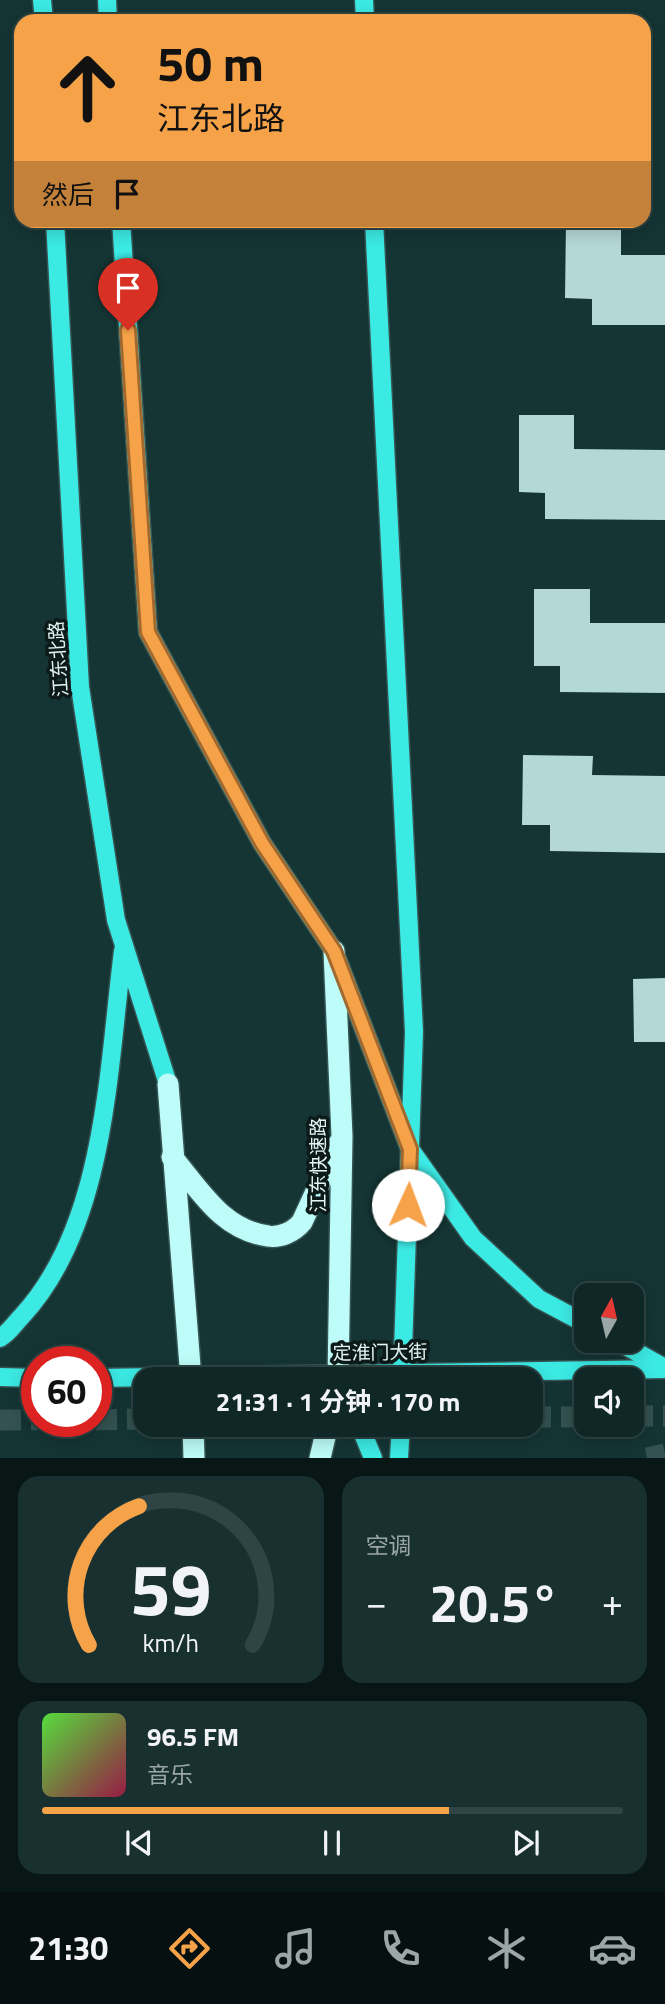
<!DOCTYPE html>
<html lang="zh">
<head>
<meta charset="utf-8">
<style>
	body { margin:0; font-family:"Titillium Web","Noto Sans SC",sans-serif; background:#18302f; color:#f1f3f6; height:100vh; display:flex; flex-direction:column; font-size:26px; white-space:nowrap }
	* { box-sizing:border-box; margin:0 }
	p { font-size:23px; color:#9ba6a7 }
	.icon { flex:none; width:38px; height:38px; fill:none; stroke:currentColor; stroke-width:2; stroke-linecap:round; stroke-linejoin:round }
	.map { position:relative; height:1458px; overflow:hidden }
	.drawer { display:flex; flex-direction:column; gap:18px; padding:18px; background:#081615; flex:1 }
	.drawer>* { flex:none }
	.top-card { position:absolute; left:14px; top:14px; width:637px; height:214px; border-radius:21px; box-shadow:0 4px 18px #0003,0 0 0 2px #2f4444; background:#f6a248; color:#111; overflow:hidden }
	.needle { width:46px; rotate:8deg }
	.fabs { position:absolute; left:574px; top:1283px; display:grid; gap:14px }
	.fabs a { display:grid; place-items:center; width:70px; height:70px; border-radius:14px; background:#0f2827; box-shadow:0 4px 18px #0003,0 0 0 2px #2f4444; font-size:35px }
	.speed { position:absolute; left:21px; top:1346px; display:flex; gap:14px; font-size:35px; font-weight:700; text-align:center }
	.speed>* { display:grid; place-content:center; width:91px; height:91px; border-radius:50%; background:#0f2827; box-shadow:0 4px 18px #0003,0 0 0 2px #2f4444; line-height:1 }
	.speed .limit { border:10px solid #d22; background:#fff; color:#111 }
	.pin { position:absolute; display:grid; place-items:center; width:60px; height:60px; color:#fff; margin:-72px -30px; border-radius:50% 50% 50% 0; rotate:-45deg; box-shadow:0 0 7px #0007 }
	.pin .icon { rotate:45deg }
	.me { position:absolute; width:77px; margin:-38px; rotate:2deg; stroke-linejoin:round; filter:drop-shadow(0 0 5px #0008) }
	.turn { display:flex; align-items:center; gap:24px; height:147px; padding:0 28px; font-size:32px }
	.turn .icon { width:91px; height:91px; stroke-width:2.5 }
	.turn b { display:block; font-size:49px; line-height:60px }
	.then { display:flex; align-items:center; height:66px; padding:0 28px; background:#0003; gap:14px; font-size:26px }
	.big { font-size:52px; font-weight:700; line-height:1.1 }
	.drawer .tile { flex:1; display:flex; flex-direction:column; justify-content:center; gap:10px; min-width:0; padding:0 24px; border-radius:21px; background:#18302f }
	.drawer .dial { align-items:center; gap:0 }
	.dial svg { height:182px; overflow:visible; fill:none; stroke:#2f4444; stroke-width:7; stroke-linecap:round; text-anchor:middle }
	.dial text { fill:#f1f3f6; stroke:none }
	.song { display:flex; align-items:center; gap:21px }
	.cover { width:84px; height:84px; border-radius:10px; background:linear-gradient(135deg,hsl(110 70% 55%),hsl(340 70% 35%)) }
	.played { height:7px; border-radius:4px; background:linear-gradient(90deg,#f6a248 70%,#2f4444 70%) }
	.keys { display:flex; justify-content:space-around; direction:ltr }
	.heat { display:flex; justify-content:space-between; align-items:center; font-size:38px; direction:ltr }
	.drawer .tiles { flex:1; display:grid; gap:18px; grid-template-columns:1fr 1fr }
	.tile:last-child { grid-column:span 2 }
	.trip { position:absolute; left:133px; top:1367px; width:410px; height:70px; border-radius:21px; background:#0f2827; box-shadow:0 4px 18px #0003,0 0 0 2px #2f4444; font-weight:700; line-height:70px; text-align:center }
	.tabs { display:flex; height:112px; justify-content:space-around; align-items:center; background:#061010; color:#9ba6a7 }
	.tabs .icon { width:49px; height:49px }
	.tabs .active { color:#f6a248 }
	.tabs b { font-size:32px; color:#f1f3f6 }
	.map>svg:first-child { display:block }
	.building { fill:#b4d8d6 }
	.lines { fill:none; stroke-linecap:round; stroke-linejoin:round }
	.highway-tunnel { stroke:#335251; stroke-width:21; stroke-dasharray:21 10; stroke-linecap:butt }
	.major-casing { stroke:#355453; stroke-width:21 }
	.highway-casing { stroke:#355453; stroke-width:24 }
	.major { stroke:#3ceae4; stroke-width:18 }
	.highway { stroke:#bdfcf8; stroke-width:21 }
	.route-casing { stroke:#a0692f; stroke-width:18 }
	.route { stroke:#f6a248; stroke-width:12 }
	.labels { text-anchor:middle; stroke-width:7; stroke-linejoin:round; paint-order:stroke }
	.street-label { font-size:19px; fill:#e3f5f4; stroke:#0c1a19 }
</style>
</head>
<body>
<div class="map">
<svg width="665" height="1458" viewBox="0 0 665 1458">
	<rect width="100%" height="100%" fill="#143534"/>
	<g class="building">
		<path d="M566,221H621V255H665V325H592V299L565,298Z"/>
		<path d="M519,415H574V449L665,450V520L545,519V493L519,492Z"/>
		<path d="M534,589H590V623H665V693L560,692V666H534Z"/>
		<path d="M523,755L593,756L592,775L665,776V853L550,851V825H522Z"/>
		<path d="M665,978V1042H634L633,979Z"/>
	</g>
	<g class="lines">
		<g class="highway-tunnel">
			<path d="M632,1416H665"/>
			<path d="M530,1417H586"/>
			<path d="M0,1420H37"/>
			<path d="M96,1420L145,1419"/>
			<path d="M647,1458L665,1454"/>
		</g>
		<defs>
			<g id="major">
				<path d="M42,0L44,21"/>
				<path d="M107,0L108,21"/>
				<path d="M364,0L365,21"/>
				<path d="M55,220L80,687L116,920L168,1084"/>
				<path d="M121,220L148,632L262,843L334,951L410,1149L473,1238L539,1299L586,1324"/>
				<path d="M374,220L414,1032L402,1379"/>
				<path d="M0,1338C9,1333 15,1323 22,1316C106,1225 108,1068 123,951"/>
				<path d="M615,1340L665,1368"/>
				<path d="M0,1377L37,1378"/>
				<path d="M96,1378L665,1369"/>
				<path d="M359,1424L373,1458"/>
				<path d="M399,1458L401,1424"/>
			</g>
			<g id="highway">
				<path d="M334,951L342,1136L338,1379"/>
				<path d="M168,1084L191,1379"/>
				<path d="M172,1157C200,1190 222,1230 268,1236C280,1238 294,1232 302,1222L338,1144"/>
				<path d="M193,1424L194,1458"/>
				<path d="M320,1458L328,1424"/>
			</g>
		</defs>
		<use href="#major" class="major-casing"/>
		<use href="#highway" class="highway-casing"/>
		<use href="#major" class="major"/>
		<use href="#highway" class="highway"/>
	</g>
	<g class="lines">
		<defs>
			<path id="route" d="M128,330L148,632L262,843L334,951L410,1149L408,1205"/>
		</defs>
		<use href="#route" class="route-casing"/>
		<use href="#route" class="route"/>
	</g>
	<g class="labels">
		<g class="street-label">
			<text transform="translate(58 659) rotate(-94)" y="7">江东北路</text>
			<text transform="translate(318 1165) rotate(-90)" y="7">江东快速路</text>
			<text transform="translate(380 1352) rotate(-1)" y="7">定淮门大街</text>
		</g>
	</g>
</svg>
<div class="fabs">
<a><svg class="needle" viewBox="-14 -14 28 28"><path d="M0-13l5 13h-10z" fill="#e53935"/><path d="M0 13l5-13h-10z" fill="#9ba6a7"/></svg></a>
<a><svg class="icon" aria-label="sound" viewBox="0 0 24 24"><path d="M4 9h4l5-4v14l-5-4H4zM17 9q2 3 0 6"/></svg></a>
</div>
<div class="speed"><div class="limit">60</div></div>
<div class="pin" style="left:128px;top:330px;background:#d93025"><svg class="icon" aria-label="arrive" viewBox="0 0 24 24"><path d="M6 21V4h12l-3 4 3 4H6"/></svg></div>
<svg class="me" style="left:408px;top:1205px" viewBox="-20 -20 40 40"><circle r="19" fill="#fff"/><path d="M0-13L10 11 0 6-10 11z" fill="#f6a248"/></svg>
<div class="trip">21:31 · 1 分钟 · 170 m</div>
<div class="top-card">
<div class="turn"><svg class="icon" aria-label="ahead" viewBox="0 0 24 24"><path d="M12 20V5M6 11l6-6 6 6"/></svg><div><b>50 m</b>江东北路</div></div>
<div class="then">然后<svg class="icon" aria-label="arrive" viewBox="0 0 24 24"><path d="M6 21V4h12l-3 4 3 4H6"/></svg></div>
</div>
</div>
<section class="drawer">
<div class="tiles">
<div class="tile dial"><svg viewBox="0 0 100 80">
<path d="M14 69A42 42 0 1 1 86 69"/>
<path d="M14 69A42 42 0 0 1 36 8" stroke="#f6a248"/>
<text x="50" y="56" font-size="32" font-weight="700">59</text>
<text x="50" y="72" font-size="11">km/h</text>
</svg></div>
<div class="tile"><p>空调</p>
<div class="heat"><a>−</a><b class="big">20.5°</b><a>+</a></div>
</div>
<div class="tile">
<div class="song"><i class="cover"></i><div><b>96.5 FM</b><p>音乐</p></div></div>
<div class="played"></div>
<div class="keys"><svg class="icon" aria-label="previous" viewBox="0 0 24 24"><path d="M18 5L8 12l10 7zM5 5v14"/></svg><svg class="icon" aria-label="pause" viewBox="0 0 24 24"><path d="M8 5v14M16 5v14"/></svg><svg class="icon" aria-label="next" viewBox="0 0 24 24"><path d="M6 5l10 7-10 7zM19 5v14"/></svg></div>
</div>
</div>
</section>
<nav class="tabs">
<b>21:30</b>
<svg class="icon active" aria-label="directions" viewBox="0 0 24 24"><path d="M12 3l9 9-9 9-9-9zM9 14v-3h6M13 9l2 2-2 2"/></svg>
<svg class="icon" aria-label="music" viewBox="0 0 24 24"><path d="M9 18V5l10-2v13"/><circle cx="6" cy="18" r="3"/><circle cx="16" cy="16" r="3"/></svg>
<svg class="icon" aria-label="phone" viewBox="0 0 24 24"><path d="M5 4h4l2 5-3 2q2 4 5 5l2-3 5 2v4C11 20 4 13 5 4z"/></svg>
<svg class="icon" aria-label="climate" viewBox="0 0 24 24"><path d="M12 3v18M4 7l16 10M4 17L20 7"/></svg>
<svg class="icon" aria-label="car" viewBox="0 0 24 24"><path d="M5 17H2v-5l4-1 3-4h7l3 4 3 1v5h-3M9 17h6M6 11h13"/><circle cx="7" cy="17" r="2"/><circle cx="17" cy="17" r="2"/></svg>
</nav>
</body>
</html>
